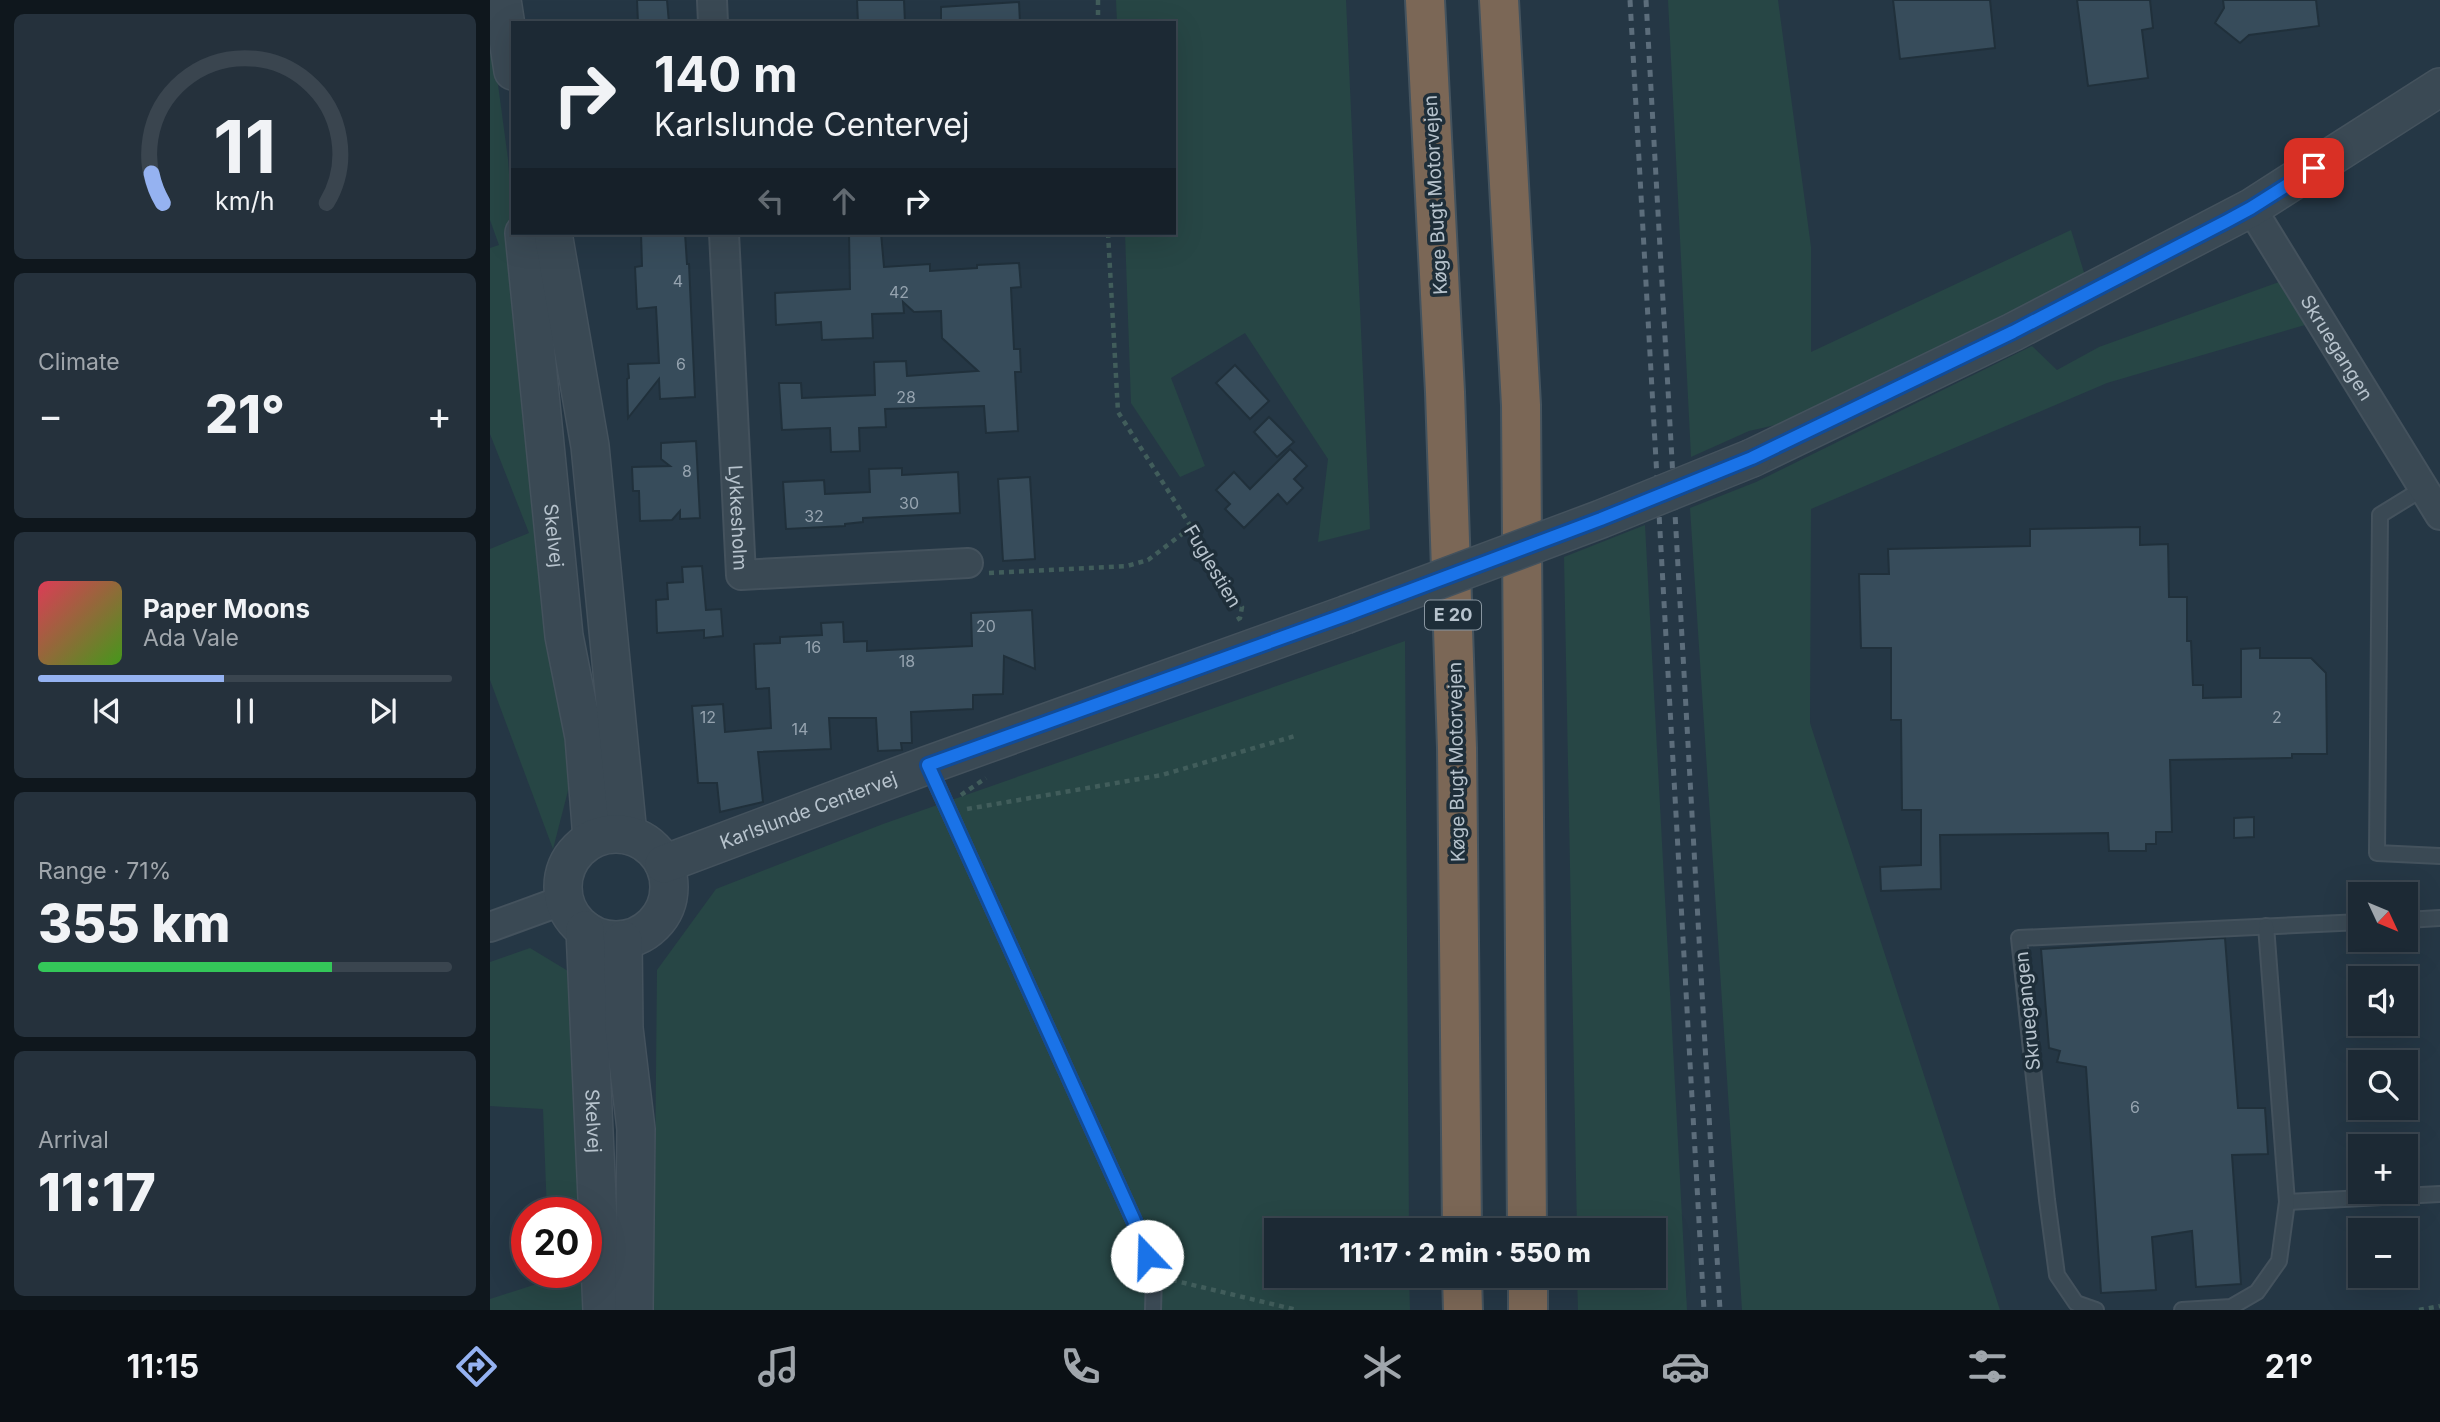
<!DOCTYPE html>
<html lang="en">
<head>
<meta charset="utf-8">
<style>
	body { margin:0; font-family:Inter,sans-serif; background:#25313c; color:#f1f3f6; height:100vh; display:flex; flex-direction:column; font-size:26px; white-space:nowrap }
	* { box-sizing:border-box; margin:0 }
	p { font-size:23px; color:#a0a6ac }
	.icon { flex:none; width:38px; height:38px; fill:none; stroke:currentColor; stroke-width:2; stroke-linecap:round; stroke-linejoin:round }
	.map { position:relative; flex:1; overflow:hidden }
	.details { display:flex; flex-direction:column; gap:14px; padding:14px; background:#0f171d; width:490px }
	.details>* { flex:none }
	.top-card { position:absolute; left:21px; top:21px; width:665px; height:214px; border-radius:0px; box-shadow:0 7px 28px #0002,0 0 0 2px #3a454f; background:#1c2934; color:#f1f3f6; overflow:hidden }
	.needle { width:46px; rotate:134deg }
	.fabs { position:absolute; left:1858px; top:882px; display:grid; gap:14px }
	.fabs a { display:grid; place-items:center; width:70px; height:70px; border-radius:0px; background:#1c2934; box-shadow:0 7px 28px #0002,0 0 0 2px #3a454f; font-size:35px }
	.speed { position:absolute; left:21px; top:1197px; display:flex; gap:14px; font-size:35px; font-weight:700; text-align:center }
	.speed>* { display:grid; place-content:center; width:91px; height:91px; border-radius:50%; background:#1c2934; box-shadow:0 7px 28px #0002,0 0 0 2px #3a454f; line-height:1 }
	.speed .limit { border:10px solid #d22; background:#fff; color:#111 }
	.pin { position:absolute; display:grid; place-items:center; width:60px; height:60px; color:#fff; margin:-30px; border-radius:14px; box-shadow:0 4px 10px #0006 }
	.me { position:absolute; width:77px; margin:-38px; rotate:339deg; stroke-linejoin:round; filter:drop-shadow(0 0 5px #0008) }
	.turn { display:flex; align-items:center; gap:24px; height:147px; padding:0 28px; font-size:32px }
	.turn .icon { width:91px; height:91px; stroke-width:2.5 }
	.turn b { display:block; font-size:49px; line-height:60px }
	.lanes { display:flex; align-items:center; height:66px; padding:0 28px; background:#0003; justify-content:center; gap:35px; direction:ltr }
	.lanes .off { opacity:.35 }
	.big { font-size:52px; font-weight:800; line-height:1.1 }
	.details .widget { flex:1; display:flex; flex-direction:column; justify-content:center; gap:10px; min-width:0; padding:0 24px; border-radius:10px; background:#25313c }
	.details .dial { align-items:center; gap:0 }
	.dial svg { height:182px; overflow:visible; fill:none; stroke:#3a454f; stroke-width:7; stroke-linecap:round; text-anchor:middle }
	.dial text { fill:#f1f3f6; stroke:none }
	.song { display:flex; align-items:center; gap:21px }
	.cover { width:84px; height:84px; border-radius:10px; background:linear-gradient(135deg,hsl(350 70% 55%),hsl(100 70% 35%)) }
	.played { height:7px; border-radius:4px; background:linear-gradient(90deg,#95b2f1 45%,#3a454f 45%) }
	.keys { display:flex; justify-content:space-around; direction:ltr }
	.heat { display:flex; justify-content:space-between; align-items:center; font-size:38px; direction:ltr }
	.charge { height:10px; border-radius:5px; background:linear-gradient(90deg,#34c759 71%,#3a454f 0) }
	.trip { position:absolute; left:774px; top:1218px; width:402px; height:70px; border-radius:0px; background:#1c2934; box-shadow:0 7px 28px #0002,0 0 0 2px #3a454f; font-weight:800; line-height:70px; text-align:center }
	.dock { display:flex; height:112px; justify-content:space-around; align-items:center; background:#0b1015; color:#a0a6ac }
	.dock .icon { width:49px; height:49px }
	.dock .selected { color:#95b2f1 }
	.dock b { font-size:32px; color:#f1f3f6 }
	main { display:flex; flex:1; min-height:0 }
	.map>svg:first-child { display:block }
	.green { fill:#274645 }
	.building { fill:#374c5b; stroke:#20303b; stroke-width:2 }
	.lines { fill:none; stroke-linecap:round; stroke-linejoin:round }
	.service-casing { stroke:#44525d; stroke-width:18 }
	.minor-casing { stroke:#44525d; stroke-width:32 }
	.tertiary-casing { stroke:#44525d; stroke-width:40 }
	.motorway-casing { stroke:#44535e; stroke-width:42 }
	.path { stroke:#415d5b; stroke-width:4.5; stroke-dasharray:5 5; stroke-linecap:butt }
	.service { stroke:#3a4954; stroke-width:14 }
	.minor { stroke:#3a4954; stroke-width:28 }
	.tertiary { stroke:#3a4954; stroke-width:37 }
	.motorway { stroke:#7b6756; stroke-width:38 }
	.rail { stroke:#5c6d7b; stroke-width:5; stroke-dasharray:7 7; stroke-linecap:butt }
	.tertiary-bridge-casing { stroke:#44525d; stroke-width:40; stroke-linecap:butt }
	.tertiary-bridge { stroke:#3a4954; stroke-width:37 }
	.route-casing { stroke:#114b97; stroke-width:18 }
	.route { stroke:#1a73e8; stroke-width:12 }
	.labels { text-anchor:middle; stroke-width:7; stroke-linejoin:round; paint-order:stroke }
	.number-label { font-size:16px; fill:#95a3af }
	.shield { fill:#1e2e39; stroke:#8996a1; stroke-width:2 }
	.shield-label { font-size:18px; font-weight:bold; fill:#b7c3cd }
	.street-label { font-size:19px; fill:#b7c3cd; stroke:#1e2e39 }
</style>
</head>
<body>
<main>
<section class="details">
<div class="widget dial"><svg viewBox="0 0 100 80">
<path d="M14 69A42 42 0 1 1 86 69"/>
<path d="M14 69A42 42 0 0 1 9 56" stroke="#95b2f1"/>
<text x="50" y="56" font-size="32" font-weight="700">11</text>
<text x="50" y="72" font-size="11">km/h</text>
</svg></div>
<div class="widget"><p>Climate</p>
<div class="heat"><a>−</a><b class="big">21°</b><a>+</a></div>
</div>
<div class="widget">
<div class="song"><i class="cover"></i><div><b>Paper Moons</b><p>Ada Vale</p></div></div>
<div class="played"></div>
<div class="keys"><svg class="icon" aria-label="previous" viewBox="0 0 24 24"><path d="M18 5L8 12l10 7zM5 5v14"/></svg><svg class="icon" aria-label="pause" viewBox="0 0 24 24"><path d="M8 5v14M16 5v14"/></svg><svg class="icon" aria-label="next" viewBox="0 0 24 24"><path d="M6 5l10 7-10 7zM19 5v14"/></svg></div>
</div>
<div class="widget"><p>Range · 71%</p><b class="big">355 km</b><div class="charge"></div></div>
<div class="widget"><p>Arrival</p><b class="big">11:17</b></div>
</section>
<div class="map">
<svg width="1950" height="1310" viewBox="0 0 1950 1310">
	<rect width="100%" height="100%" fill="#253745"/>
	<g class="green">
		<path d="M626,0H856L880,529L828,542L838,459L755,333L681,378L715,466L690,477L641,403L635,233H684V23H627Z"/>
		<path d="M1178,0H1288L1321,247V352L1581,230L1596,279L1321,417L1259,431L1201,457Z"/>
		<path d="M0,25L18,159L23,233L81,779L63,849L0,680V549L39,533L0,434V248L9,245L0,220Z"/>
		<path d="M1789,282L1815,325L1617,383L1321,509L1320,723L1510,1310H1252L1200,508L1266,482L1542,346L1567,370L1609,347Z"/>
		<path d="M1155,525L1197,1310H1088L1087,1276H1164V1230H1087L1074,557Z"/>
		<path d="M915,641L919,1230H786V1276H919L920,1310H161L165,1178L167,970L226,889L393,824Z"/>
		<path d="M40,948L83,974L94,1213H57L53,1109L0,1106V962Z"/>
		<path d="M59,1272H96L99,1310H0V1299L59,1280Z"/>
	</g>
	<g class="building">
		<path d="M147,0H177L179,23H148Z"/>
		<path d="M367,0H414L415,23H368Z"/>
		<path d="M1403,0H1500L1505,48L1410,59Z"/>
		<path d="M1587,0H1660L1663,28L1652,30L1658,78L1598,86Z"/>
		<path d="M1733,0H1826L1829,26L1759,35L1750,43L1725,23L1734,8Z"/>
		<path d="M529,2L530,23H451V7Z"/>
		<path d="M151,233H195L197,264H199L205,397L170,399L169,379L138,418L137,379L139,378L138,364L169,363L166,307L147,309L145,267L152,266Z"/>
		<path d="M359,233H391L394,267L440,264V271L487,268V265L529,263L531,287L521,288L524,349H530L531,372H525L528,431L496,433L494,406L395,409L396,427L369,428L370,451L341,452L340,428L292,430L289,383H311L312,398L385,395L384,362L416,361L417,376L488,371L452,338L451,311L424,312L413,302L414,313L382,314L383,338L332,340L331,322L286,325L285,293L360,289Z"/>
		<path d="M745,365L779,401L760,419L726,383Z"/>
		<path d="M779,417L804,442L787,457L764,432Z"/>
		<path d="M206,441L210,518L190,519V511L182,520L150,521L149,491H143L142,467L180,466L171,459V443Z"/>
		<path d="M800,449L817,466L804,479L813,488L797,504L788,494L754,528L735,509L740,504L726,490L744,472L760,489Z"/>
		<path d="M412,468V475L468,472L470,513L373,518V522L355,524V526L296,529L293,482L334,480L335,494L380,492L379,469Z"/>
		<path d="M540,477L545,559L513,561L508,479Z"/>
		<path d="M1650,527V545L1678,544L1679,597H1697V641H1701L1703,685H1713V698L1751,697V649L1770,648V658H1821L1836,673L1837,754H1802V758L1680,760L1682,832H1666V844H1656V851H1619L1618,833L1450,835L1451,889L1391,891L1390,867L1431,865V810H1412L1411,720H1401V648H1371L1369,574H1399L1398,549L1540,546V529Z"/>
		<path d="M212,566L216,610L231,609L233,636L214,638V630L167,633L166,600L178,599L177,583L193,582L192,567Z"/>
		<path d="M542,610L545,669L514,656L513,694L483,695V709L421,712L422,743H411L412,750L388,751L386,718H339L341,749L268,752L273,802L230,812L227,783H208L202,706L233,704L235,732L281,728L279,688L266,689L264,644L290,643V637L332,635L331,623L353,622L354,642L377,641V651L482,646L481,613Z"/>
		<path d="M1764,817V837L1744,838V818Z"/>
		<path d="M1735,938L1748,1108H1775L1778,1154L1742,1155L1751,1284L1706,1287L1702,1231L1662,1237L1666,1290L1611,1293L1596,1067L1567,1062L1570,1051L1559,1048L1551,949Z"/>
	</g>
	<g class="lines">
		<defs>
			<g id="service">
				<path d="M1934,488L1890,515L1887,853L1950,856"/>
				<path d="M438,765L651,1236L664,1276L663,1310"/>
				<path d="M1916,920L1950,918"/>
				<path d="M1797,1202L1950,1194"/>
				<path d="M1606,1310L1586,1303L1567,1275L1557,1200L1529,938L1871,922"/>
				<path d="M1692,1310L1741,1307L1767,1292L1789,1261L1797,1202L1776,926"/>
			</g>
			<g id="minor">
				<path d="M222,0L223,23"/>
				<path id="s1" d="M1761,208L1950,515"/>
				<path id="s2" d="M234,233L251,575L478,563"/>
				<path d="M0,927L74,900"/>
			</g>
			<g id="tertiary">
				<path d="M12,0L23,71"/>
				<path id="s3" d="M34,233L74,636L94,737L102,839"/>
				<path d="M63,233L100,446L138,835"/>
				<path d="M1262,458L1523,332L1761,208L1950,87"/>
				<circle cx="126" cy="887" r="53"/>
				<path id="s4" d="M174,864L438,765L855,615"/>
				<path id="s5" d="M95,930L112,1310"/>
				<path d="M133,940L134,1028L146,1129L144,1310"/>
			</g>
			<g id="motorway">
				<path d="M935,0L955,392L967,748L972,1230"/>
				<path d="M1009,0L1031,405L1037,1230"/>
				<path d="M972,1276L973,1310"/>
				<path d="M1038,1276V1310"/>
			</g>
		</defs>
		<use href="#service" class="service-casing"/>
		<use href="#minor" class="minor-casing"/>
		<use href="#tertiary" class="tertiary-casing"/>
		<use href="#motorway" class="motorway-casing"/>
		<g class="path">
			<path d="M608,0V23"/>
			<path d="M618,233L628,412L752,607L750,618L745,621"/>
			<path d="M499,573L637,566L658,560L700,528"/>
			<path d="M471,795L496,778"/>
			<path d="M477,809L672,775L805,736"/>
			<path d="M682,1280L807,1310"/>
			<path d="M1929,1310L1950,1306"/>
		</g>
		<use href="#service" class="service"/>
		<use href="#minor" class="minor"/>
		<use href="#tertiary" class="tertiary"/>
		<use href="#motorway" class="motorway"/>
		<g class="rail">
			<path d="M1140,0L1214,1310"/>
			<path d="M1156,0L1230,1310"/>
		</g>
		<defs>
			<path id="tertiary-bridge" d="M855,615L1111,519L1262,458"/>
		</defs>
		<use href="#tertiary-bridge" class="tertiary-bridge-casing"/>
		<use href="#tertiary-bridge" class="tertiary-bridge"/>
	</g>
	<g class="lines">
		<defs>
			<path id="route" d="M657,1256L651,1236L438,765L855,615L1111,519L1262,458L1523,332L1737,221L1761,208L1824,168"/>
		</defs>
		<use href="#route" class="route-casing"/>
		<use href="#route" class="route"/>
	</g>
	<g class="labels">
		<g class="number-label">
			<text x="188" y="287">4</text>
			<text x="409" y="298">42</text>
			<text x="191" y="370">6</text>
			<text x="416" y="403">28</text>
			<text x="197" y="477">8</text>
			<text x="419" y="509">30</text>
			<text x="324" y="522">32</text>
			<text x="496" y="632">20</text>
			<text x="323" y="653">16</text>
			<text x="417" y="667">18</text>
			<text x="218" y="723">12</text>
			<text x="1787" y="723">2</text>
			<text x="310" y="735">14</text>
			<text x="1645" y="1113">6</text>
		</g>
		<rect class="shield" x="935" y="600.5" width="56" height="29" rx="5"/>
		<g class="shield-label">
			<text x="963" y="621">E 20</text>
		</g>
		<g class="street-label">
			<text transform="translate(945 195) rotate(-93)" y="7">Køge Bugt Motorvejen</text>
			<text dy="7" stroke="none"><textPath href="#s1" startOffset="164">Skruegangen</textPath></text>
			<text dy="7" stroke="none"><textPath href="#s2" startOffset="285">Lykkesholm</textPath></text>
			<text dy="7" stroke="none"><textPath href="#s3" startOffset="304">Skelvej</textPath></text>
			<text transform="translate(723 566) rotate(59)" y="7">Fuglestien</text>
			<text transform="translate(966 762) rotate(-91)" y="7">Køge Bugt Motorvejen</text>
			<text dy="7" stroke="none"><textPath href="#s4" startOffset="154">Karlslunde Centervej</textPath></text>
			<text transform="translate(1537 1011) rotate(-96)" y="7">Skruegangen</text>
			<text dy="7" stroke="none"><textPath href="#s5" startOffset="191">Skelvej</textPath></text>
		</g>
	</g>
</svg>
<div class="fabs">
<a><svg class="needle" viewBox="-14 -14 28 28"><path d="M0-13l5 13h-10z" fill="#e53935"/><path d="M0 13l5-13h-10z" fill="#a0a6ac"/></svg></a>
<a><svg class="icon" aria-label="sound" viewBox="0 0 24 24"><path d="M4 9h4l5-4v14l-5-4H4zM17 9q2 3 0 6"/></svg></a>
<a><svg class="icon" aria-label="search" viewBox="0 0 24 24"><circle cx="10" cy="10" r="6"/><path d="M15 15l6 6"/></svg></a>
<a>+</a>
<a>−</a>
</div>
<div class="speed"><div class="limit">20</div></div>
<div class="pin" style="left:1824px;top:168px;background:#d93025"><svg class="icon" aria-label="arrive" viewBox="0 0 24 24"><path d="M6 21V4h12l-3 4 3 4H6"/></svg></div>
<svg class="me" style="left:657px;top:1256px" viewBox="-20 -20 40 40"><circle r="19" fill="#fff"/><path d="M0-13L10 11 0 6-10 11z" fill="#1a73e8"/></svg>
<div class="trip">11:17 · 2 min · 550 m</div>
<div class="top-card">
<div class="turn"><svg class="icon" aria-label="right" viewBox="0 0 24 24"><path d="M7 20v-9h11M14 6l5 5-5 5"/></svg><div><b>140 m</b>Karlslunde Centervej</div></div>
<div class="lanes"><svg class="icon off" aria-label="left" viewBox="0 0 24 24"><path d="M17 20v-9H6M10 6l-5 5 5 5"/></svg><svg class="icon off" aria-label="ahead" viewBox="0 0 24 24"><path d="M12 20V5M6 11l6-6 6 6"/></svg><svg class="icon" aria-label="right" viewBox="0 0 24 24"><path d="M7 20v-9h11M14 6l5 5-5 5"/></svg></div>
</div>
</div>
</main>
<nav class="dock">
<b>11:15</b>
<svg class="icon selected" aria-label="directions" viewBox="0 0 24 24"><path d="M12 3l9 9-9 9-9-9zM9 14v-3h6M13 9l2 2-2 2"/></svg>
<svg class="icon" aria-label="music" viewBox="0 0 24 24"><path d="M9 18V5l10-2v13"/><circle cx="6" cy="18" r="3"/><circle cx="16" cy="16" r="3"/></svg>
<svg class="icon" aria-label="phone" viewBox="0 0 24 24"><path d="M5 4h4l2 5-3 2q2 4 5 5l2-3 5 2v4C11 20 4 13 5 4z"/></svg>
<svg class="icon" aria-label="climate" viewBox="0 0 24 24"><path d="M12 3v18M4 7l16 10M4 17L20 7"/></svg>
<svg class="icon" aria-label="car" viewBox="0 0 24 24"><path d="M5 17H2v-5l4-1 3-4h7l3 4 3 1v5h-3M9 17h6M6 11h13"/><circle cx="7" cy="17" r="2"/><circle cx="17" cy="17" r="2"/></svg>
<svg class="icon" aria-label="filters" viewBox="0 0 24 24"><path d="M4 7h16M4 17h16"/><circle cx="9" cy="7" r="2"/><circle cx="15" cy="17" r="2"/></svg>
<b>21°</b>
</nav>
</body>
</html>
